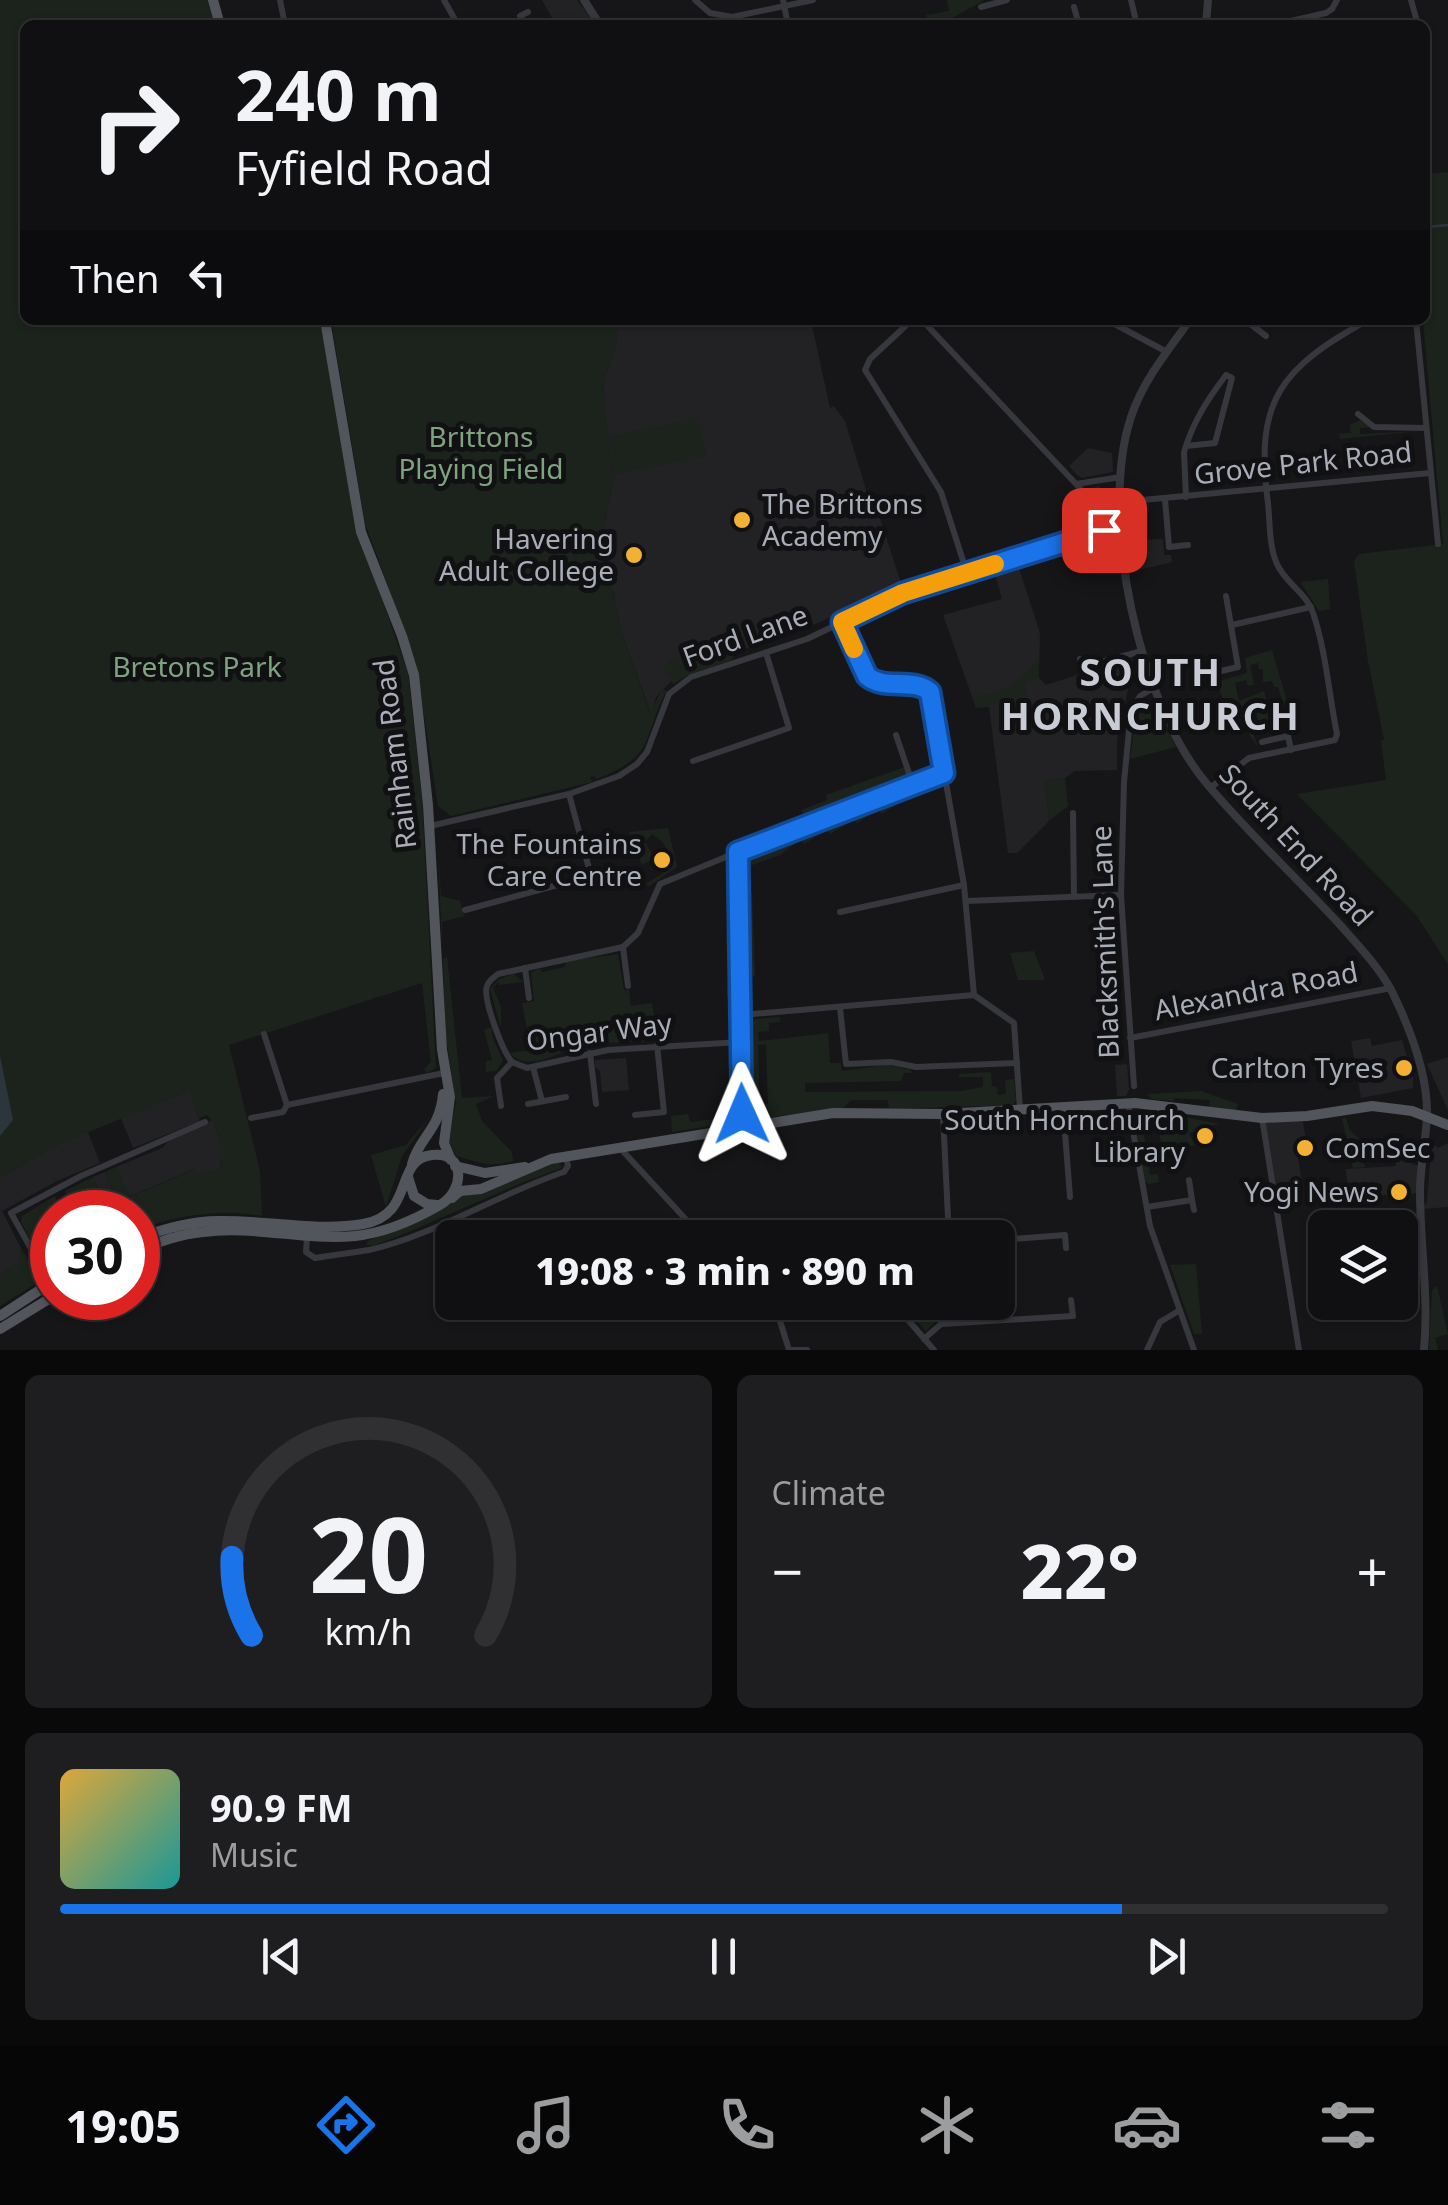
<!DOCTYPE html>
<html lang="en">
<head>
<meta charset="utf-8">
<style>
	body { margin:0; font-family:"Noto Sans",sans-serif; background:#1e1e20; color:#f1f3f6; height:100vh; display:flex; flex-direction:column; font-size:38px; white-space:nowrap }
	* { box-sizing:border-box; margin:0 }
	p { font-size:32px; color:#9c9d9f }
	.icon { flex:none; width:55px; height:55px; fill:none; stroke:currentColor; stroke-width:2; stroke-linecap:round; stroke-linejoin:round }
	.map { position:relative; height:1350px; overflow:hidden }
	.side { display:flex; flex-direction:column; gap:25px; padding:25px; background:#09090a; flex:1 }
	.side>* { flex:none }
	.banner { position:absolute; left:20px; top:20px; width:1410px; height:305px; border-radius:15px; box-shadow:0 2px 8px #0004,0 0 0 2px #303032; background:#101012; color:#f1f3f6; overflow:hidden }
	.buttons { position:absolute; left:1308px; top:1210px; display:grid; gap:20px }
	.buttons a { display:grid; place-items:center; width:110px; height:110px; border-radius:15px; background:#101012; box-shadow:0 2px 8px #0004,0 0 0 2px #303032; font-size:50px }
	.speed { position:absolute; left:30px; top:1190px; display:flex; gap:20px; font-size:50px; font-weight:700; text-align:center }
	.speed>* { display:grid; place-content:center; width:130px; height:130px; border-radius:50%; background:#101012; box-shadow:0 2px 8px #0004,0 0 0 2px #303032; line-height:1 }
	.speed .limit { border:15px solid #d22; background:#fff; color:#111 }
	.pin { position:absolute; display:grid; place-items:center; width:85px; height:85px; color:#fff; margin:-42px; border-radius:20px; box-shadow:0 5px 15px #0006 }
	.me { position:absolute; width:110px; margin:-55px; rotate:359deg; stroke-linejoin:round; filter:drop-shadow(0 0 8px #0008) }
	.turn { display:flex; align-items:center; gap:35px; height:210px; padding:0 50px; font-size:45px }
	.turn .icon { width:130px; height:130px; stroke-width:2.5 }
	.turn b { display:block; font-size:70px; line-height:85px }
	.then { display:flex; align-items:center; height:95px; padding:0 50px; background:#0003; gap:20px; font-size:38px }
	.big { font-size:75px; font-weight:800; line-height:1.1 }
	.side .widget { flex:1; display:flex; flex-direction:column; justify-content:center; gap:15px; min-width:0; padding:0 35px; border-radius:15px; background:#1e1e20 }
	.side .dial { align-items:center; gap:0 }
	.dial svg { height:260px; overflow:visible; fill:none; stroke:#303032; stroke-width:7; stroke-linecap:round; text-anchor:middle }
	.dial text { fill:#f1f3f6; stroke:none }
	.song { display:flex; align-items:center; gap:30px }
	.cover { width:120px; height:120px; border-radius:15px; background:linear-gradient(135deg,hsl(40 70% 55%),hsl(180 70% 35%)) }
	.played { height:10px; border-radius:5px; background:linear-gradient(90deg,#1a73e8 80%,#303032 80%) }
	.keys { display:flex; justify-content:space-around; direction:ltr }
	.heat { display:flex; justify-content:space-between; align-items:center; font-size:55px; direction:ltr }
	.side .tiles { flex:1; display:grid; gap:25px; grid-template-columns:1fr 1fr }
	.widget:last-child { grid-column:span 2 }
	.trip { position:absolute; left:435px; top:1220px; width:580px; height:100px; border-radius:15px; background:#101012; box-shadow:0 2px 8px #0004,0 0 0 2px #303032; font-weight:800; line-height:100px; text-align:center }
	.menu { display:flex; height:160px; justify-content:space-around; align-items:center; background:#060607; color:#9c9d9f }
	.menu .icon { width:70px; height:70px }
	.menu .selected { color:#1a73e8 }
	.menu b { font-size:45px; color:#f1f3f6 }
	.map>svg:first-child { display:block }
	.built { fill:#222225 }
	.green { fill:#1c231d; fill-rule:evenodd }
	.water { fill:#2c353c }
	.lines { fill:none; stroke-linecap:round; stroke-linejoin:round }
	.stream { stroke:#2c353c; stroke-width:2.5 }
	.minor { stroke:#37383d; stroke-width:6 }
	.tertiary { stroke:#37383d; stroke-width:8 }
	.primary { stroke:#53555c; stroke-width:10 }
	.route-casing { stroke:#114b97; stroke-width:25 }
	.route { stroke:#1a73e8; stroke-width:18 }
	.slow { stroke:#f59e0b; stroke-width:18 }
	.poi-dot { fill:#f2b134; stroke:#111113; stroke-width:4 }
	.labels { text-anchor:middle; stroke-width:10; stroke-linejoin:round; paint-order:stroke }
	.park-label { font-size:28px; fill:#7fa381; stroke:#111113 }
	.street-label { font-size:28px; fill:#a8adb8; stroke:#111113 }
	.poi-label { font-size:28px; fill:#a8adb8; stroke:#111113; text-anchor:end }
	.district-label { font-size:38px; font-weight:bold; letter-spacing:2.5px; fill:#c9ccd4; stroke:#111113 }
</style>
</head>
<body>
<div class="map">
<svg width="1448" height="1350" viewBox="0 0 1448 1350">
	<rect width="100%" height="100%" fill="#161618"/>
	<g class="built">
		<path d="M542,0H577L596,25H556Z"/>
		<path d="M618,320H811L830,408L834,406L845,421L872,509H877L902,586L806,628L681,671L656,697L651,714L622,634L601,538L615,475L607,435L603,383L616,343Z"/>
		<path d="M1088,448L1112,453L1113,472L1082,478L1077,475L1069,466Z"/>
		<path d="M1131,529L1138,540L1163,539L1164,555H1171L1172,562L1135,571Z"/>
		<path d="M1017,562L1040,633L1039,678L1046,685L1132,657V671L1117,740V770L1075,771L1065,778L1045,781L1049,821L1017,853H1008L989,707L976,708L943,615L1002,599L994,571Z"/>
		<path d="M1370,1038L1372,1046L1402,1040L1413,1076V1088L1361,1098L1351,1041Z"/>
		<path d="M1448,1057V1110L1427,1064Z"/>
		<path d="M626,1058L629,1090L602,1092L600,1071L595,1067V1060Z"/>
		<path d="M1127,1064L1129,1090L1126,1096H1117L1115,1065Z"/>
		<path d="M190,1090L200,1121L133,1148L121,1118Z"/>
		<path d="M1302,1117L1309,1156L1298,1158L1302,1182L1272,1188L1262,1118Z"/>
		<path d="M213,1120L222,1145L220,1169L197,1175L194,1169L129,1197L116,1167L162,1148L172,1138Z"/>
		<path d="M88,1132L100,1163L57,1181L2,1211L21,1248L19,1263L0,1274V1177L59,1144Z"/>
		<path d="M1448,1143V1207L1421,1209L1427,1202L1431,1151L1435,1145L1438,1148Z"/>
		<path d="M1410,1156L1413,1165H1421L1420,1193L1348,1197L1346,1169L1396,1166L1395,1158Z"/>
		<path d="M105,1172L118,1202L106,1207L93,1177Z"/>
		<path d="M1422,1243L1424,1266L1400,1268V1244Z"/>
	</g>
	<g class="green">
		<path d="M0,0H209L215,25H25V320H322L354,520L408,673L422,799L436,1068L427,1073L424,1069L431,1062L422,983L229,1045L260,1171L262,1216C220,1209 177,1215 138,1230V1212H75L65,1191L93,1177L106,1207L118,1202L105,1172L116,1167L130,1197L195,1169L197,1174L220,1169C222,1149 222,1131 207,1115L199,1118L190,1090L60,1144L0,1177Z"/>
		<path d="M947,0H985L939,25H929L926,15L949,11Z"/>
		<path d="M1448,172V964L1417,916L1297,794L1386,780L1381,741L1384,739L1368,661L1354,561L1359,554L1443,544L1423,320L1425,174Z"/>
		<path d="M331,320H618L616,343L603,383L607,435L615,475L601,538L622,634L650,713L663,687L666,692C641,740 657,756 596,779L594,776L590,777L592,782L451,816L438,806L416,663L365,523Z"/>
		<path d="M698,418L707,456L617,474L609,436Z"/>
		<path d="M1360,420L1371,427L1360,428V434L1420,431L1340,439L1339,434L1351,433L1350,425Z"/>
		<path d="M1099,485L1112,510L1110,521L1102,524L1094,514L1104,504L1095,495L1090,496L1088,491Z"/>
		<path d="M1328,579L1330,609L1319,611L1300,582Z"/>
		<path d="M733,643L735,651L732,660L688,675L673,684L663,668L670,661Z"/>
		<path d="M1272,650L1293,722L1289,723L1278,687H1274L1272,681L1263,682V669H1259L1258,663L1250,665L1254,685L1248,686L1246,680L1235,683L1239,701L1264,691L1272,720L1259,723L1255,709L1248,711L1251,730L1265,727V730L1253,734L1259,749L1234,711L1229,713L1216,682L1247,673L1245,658Z"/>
		<path d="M1039,657V678L1026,682L1027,698L976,708L972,695C996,698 1027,677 1039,657Z"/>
		<path d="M1137,708L1158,713L1176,747L1130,759Z"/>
		<path d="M905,767L909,780L806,819L801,810L827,800L826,795Z"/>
		<path d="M1065,778L1068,806L1049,821L1045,781Z"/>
		<path d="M908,792L909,797L882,814L878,810L857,823L854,820L830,834L827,830L804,844L801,839L780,855L744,868L748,854Z"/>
		<path d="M668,828L677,867L649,886L646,884L671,868L669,863L673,860L662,841L652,834L645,842L654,858L642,865L629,832Z"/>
		<path d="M438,847L441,896L460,901L464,916L442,922V947Z"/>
		<path d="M745,892H752L755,976L746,977Z"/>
		<path d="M730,916H733L734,998L727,997L730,944L726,943Z"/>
		<path d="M1034,951L1045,980H1018L1010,953Z"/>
		<path d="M618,954L624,990H629L631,1006L652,1003L654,1016L644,1018L647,1041L606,1043L585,1049L583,1045C562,1049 530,1075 510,1053L531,1050L522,1003L534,1001L531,973L539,968L542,972L565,967L567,961Z"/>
		<path d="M447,957L462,1098L495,1096L476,1104L482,1121L512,1152L513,1161C490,1168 478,1162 456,1156L448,1139L456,1102L446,1038L443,959Z"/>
		<path d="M514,974L523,982L499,985L498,982L493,988L501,1007V1028L490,989L499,979Z"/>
		<path d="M780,1017V1022L769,1023V1031L758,1032L759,1041L828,1033L830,1063H841L842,1071L887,1065L911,1070V1073H904L901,1081L805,1083V1092L961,1091L983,1087V1077H959V1074L991,1072L992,1086L997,1087L998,1095L1006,1094L1005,1080L1014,1079L1016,1101L1012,1105L889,1109L888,1100H851L843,1108L751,1120L745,1111H748L751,1077L747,1028L756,1019ZM766,1044L768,1104L760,1105L758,1045Z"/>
		<path d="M492,1027V1036L503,1061L496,1071L486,1072V1061L492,1060L484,1030Z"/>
		<path d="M1201,1091L1238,1104L1236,1111L1209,1107L1210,1100L1174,1098L1173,1101L1152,1099L1147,1094Z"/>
		<path d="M737,1106L739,1117L736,1122L672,1132L671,1116L688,1114L690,1122L721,1118Z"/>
		<path d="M1154,1111L1220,1124L1195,1129V1132L1189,1133L1195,1145L1163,1153L1157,1121L1142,1122L1150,1175L1158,1174L1159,1182L1149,1184L1145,1181L1135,1118L1138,1113Z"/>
		<path d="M433,1113L402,1156L386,1207L371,1155L406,1145Z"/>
		<path d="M1342,1118H1346L1350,1131L1359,1138L1365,1167L1353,1168Z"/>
		<path d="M558,1162L562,1167L559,1169C496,1191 437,1222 375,1245H366L368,1241L430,1215L461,1194L489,1190Z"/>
		<path d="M55,1196L62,1212H52V1273L50,1275L21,1222L22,1216Z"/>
		<path d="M21,1248L40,1281L0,1306V1274L18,1263Z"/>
		<path d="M1196,1264L1202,1334H1194L1170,1265Z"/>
		<path d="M1437,1286L1448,1334L1435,1338L1438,1350H1429L1432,1290Z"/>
		<path d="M909,1303L948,1302V1303L944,1313L926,1331L911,1315L916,1310Z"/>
	</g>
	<path class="water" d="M0,1056L13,1120L0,1136Z"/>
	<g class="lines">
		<path class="stream" d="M1427,227L1448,225"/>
		<g class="minor">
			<path d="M280,0L285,25"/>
			<path d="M444,0L458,25"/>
			<path d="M695,0L710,13L732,17L813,0"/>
			<path d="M783,0L788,25"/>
			<path d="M1131,0L1137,25"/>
			<path d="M1411,0L1418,25"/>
			<path d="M981,7L1007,0"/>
			<path d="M1074,7L1079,25"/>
			<path d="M525,25L520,16L528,12"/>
			<path d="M1273,25L1326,13L1332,9L1337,0"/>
			<path d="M912,320L870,359L865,370L941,492L967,573"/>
			<path d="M922,320L1076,484L1121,477"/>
			<path d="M1107,320L1167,352"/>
			<path d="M1245,320L1266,336"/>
			<path d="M1416,320L1438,544"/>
			<path d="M1358,414L1374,427L1426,428"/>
			<path d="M1077,485L1095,505"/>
			<path d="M1186,497L1184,452C1193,422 1207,400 1226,375L1232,378L1215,443L1186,446"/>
			<path d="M1165,499L1169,547L1188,545"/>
			<path d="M1121,502L1430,473"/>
			<path d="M842,623L867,676L873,681L923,687L930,692L964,885L974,995L1014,1023L1020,1109"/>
			<path d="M1232,625L1311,607"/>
			<path d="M1080,659L1082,667L1142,651"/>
			<path d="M1217,672L1238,667L1226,596"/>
			<path d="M896,735L913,785"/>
			<path d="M1262,742L1288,736L1291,750"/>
			<path d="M693,761L789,728L766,653"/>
			<path d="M1210,788L1249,758L1335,740L1337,734C1329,695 1326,651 1313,613C1307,593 1285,583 1277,564C1269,547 1270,522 1268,503C1254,400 1281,368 1368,320"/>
			<path d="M1073,813L1074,896"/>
			<path d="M430,826L569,794L619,776L637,764L647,752L669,694L691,677L807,639L903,593L1091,533L1120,529"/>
			<path d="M966,901L1121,895"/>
			<path d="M465,910L591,876L569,794"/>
			<path d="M840,912L964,885"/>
			<path d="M623,947L628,986"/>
			<path d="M525,968L529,998"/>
			<path d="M840,1008L846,1064L891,1062L916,1067L1017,1063"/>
			<path d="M741,1015L974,995"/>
			<path d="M264,1034L287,1105"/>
			<path d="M1130,1038L1391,988"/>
			<path d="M590,1053L596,1104"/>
			<path d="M512,1062C503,1052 482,998 487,986C489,980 493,978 498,974L623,947L638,933L660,884L738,852"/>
			<path d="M512,1062L527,1068L608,1050L741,1042"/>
			<path d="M533,1067L542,1101"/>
			<path d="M1134,1086L1121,895L1124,782L1131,710L1140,696L1154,688"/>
			<path d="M1128,1103L1150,1226L1194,1350"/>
			<path d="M528,1104L566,1097"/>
			<path d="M501,1106L497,1078L512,1062"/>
			<path d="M1063,1107L1070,1197"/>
			<path d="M635,1115L664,1112L657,1045"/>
			<path d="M943,1115L949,1238"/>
			<path d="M251,1118L283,1112L287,1105L444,1073"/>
			<path d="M1262,1118L1299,1350"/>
			<path d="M742,1127L738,852L944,773"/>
			<path d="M620,1148L703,1238"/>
			<path d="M1189,1180L1192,1200"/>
			<path d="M1147,1207L1192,1200L1194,1210"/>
			<path d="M307,1237L306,1252L315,1258C333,1255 351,1253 369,1250C433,1236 500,1193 564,1172L568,1166L566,1157"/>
			<path d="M998,1240L1065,1235L1066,1248"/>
			<path d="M52,1286L11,1213L81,1176L205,1122"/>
			<path d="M763,1302L780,1321L789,1350"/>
			<path d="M952,1302L953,1323"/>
			<path d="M902,1313L934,1350"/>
			<path d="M924,1339L941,1324L1073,1316L1071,1300"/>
			<path d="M793,1350H807"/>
			<path d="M1147,1350L1160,1322L1180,1310"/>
		</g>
		<g class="tertiary">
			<path d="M584,0L600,25"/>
			<path d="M1206,25L1208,0"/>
			<path d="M1190,320C1168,350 1143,381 1131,417C1098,517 1139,704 1207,784C1249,834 1298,879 1342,927C1362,950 1384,972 1396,1000C1412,1034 1428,1078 1427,1116C1426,1141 1420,1166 1420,1191C1420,1245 1429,1297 1424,1350"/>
		</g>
		<g class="primary">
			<path d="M213,0L220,25"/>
			<path d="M325,320L361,532L402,636L414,675L428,805L442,1050L450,1097L444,1143L451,1160"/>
			<path d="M412,1164C419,1137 440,1130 443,1094"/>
			<path d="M455,1166L485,1173L525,1167"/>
			<path d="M408,1177L414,1196L427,1204L437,1205"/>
			<path d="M452,1198L460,1191L481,1189L551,1159L833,1113L943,1114L1135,1103L1262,1118L1307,1116L1372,1106L1412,1111L1448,1125"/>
			<path d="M138,1238C164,1229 191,1221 219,1221C266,1220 315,1232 363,1224C416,1215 393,1159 432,1155C466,1151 465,1191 440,1205C414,1220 385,1233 355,1236C304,1241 253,1225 203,1232C180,1234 159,1242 138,1250"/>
			<path d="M0,1316L52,1282"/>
			<path d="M0,1329L52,1297"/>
		</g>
	</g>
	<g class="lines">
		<defs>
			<path id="route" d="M742,1114L738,852L944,773L930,692C913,677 884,691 867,676L842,622L903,593L1104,530"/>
		</defs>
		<use href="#route" class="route-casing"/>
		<use href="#route" class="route"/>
		<path class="slow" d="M854,649L842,622L903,593L995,564"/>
	</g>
	<g class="poi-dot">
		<circle cx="742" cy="520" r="10"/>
		<circle cx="634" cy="555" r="10"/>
		<circle cx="662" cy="860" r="10"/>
		<circle cx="1404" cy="1068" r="10"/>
		<circle cx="1205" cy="1136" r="10"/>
		<circle cx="1305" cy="1148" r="10"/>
		<circle cx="1399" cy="1192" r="10"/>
	</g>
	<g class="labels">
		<g class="park-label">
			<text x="481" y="447">Brittons<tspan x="481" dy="32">Playing Field</tspan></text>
			<text x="197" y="677">Bretons Park</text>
		</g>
		<g class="street-label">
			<text transform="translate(1303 463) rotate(-6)" y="10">Grove Park Road</text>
			<text transform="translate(745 636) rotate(-20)" y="10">Ford Lane</text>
			<text transform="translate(395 754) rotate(-97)" y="10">Rainham Road</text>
			<text transform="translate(1296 845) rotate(47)" y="10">South End Road</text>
			<text transform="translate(1105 942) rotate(-92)" y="10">Blacksmith's Lane</text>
			<text transform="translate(1256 991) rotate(-11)" y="10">Alexandra Road</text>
			<text transform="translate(599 1032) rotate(-7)" y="10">Ongar Way</text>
		</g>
		<g class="poi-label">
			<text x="762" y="514" text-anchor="start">The Brittons<tspan x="762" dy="32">Academy</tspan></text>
			<text x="614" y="549">Havering<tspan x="614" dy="32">Adult College</tspan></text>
			<text x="642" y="854">The Fountains<tspan x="642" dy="32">Care Centre</tspan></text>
			<text x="1384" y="1078">Carlton Tyres</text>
			<text x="1185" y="1130">South Hornchurch<tspan x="1185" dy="32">Library</tspan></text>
			<text x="1325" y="1158" text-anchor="start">ComSec</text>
			<text x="1379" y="1202">Yogi News</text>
		</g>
		<g class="district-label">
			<text x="1151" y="686">SOUTH<tspan x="1151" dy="44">HORNCHURCH</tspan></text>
		</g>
	</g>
</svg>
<div class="buttons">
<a><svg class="icon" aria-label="layers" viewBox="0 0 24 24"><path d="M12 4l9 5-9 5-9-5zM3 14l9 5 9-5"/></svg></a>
</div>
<div class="speed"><div class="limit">30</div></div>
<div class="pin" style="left:1104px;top:530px;background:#d93025"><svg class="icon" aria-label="arrive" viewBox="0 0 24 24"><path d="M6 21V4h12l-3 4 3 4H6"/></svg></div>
<svg class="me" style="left:742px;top:1114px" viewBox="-20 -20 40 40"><path d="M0-17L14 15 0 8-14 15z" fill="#1a73e8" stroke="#fff" stroke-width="4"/></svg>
<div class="trip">19:08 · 3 min · 890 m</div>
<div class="banner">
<div class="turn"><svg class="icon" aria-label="right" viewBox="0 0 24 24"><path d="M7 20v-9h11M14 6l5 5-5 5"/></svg><div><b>240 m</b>Fyfield Road</div></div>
<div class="then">Then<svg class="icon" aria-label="left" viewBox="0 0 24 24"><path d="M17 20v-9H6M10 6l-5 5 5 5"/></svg></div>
</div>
</div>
<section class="side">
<div class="tiles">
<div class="widget dial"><svg viewBox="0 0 100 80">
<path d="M14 69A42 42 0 1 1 86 69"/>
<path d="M14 69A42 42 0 0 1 8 45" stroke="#1a73e8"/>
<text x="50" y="56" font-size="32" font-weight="700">20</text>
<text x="50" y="72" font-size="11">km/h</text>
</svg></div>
<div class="widget"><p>Climate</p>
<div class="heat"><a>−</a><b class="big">22°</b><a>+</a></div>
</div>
<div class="widget">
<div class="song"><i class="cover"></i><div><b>90.9 FM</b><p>Music</p></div></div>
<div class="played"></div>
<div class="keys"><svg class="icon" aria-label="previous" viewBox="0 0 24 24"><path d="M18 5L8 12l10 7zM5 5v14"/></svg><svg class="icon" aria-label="pause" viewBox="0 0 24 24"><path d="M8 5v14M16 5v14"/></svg><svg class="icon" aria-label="next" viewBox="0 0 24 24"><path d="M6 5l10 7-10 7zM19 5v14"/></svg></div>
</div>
</div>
</section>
<nav class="menu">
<b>19:05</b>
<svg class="icon selected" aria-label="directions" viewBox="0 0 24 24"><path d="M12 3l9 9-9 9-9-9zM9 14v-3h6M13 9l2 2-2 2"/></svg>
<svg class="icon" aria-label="music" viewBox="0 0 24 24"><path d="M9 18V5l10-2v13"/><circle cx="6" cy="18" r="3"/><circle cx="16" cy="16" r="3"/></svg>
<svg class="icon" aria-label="phone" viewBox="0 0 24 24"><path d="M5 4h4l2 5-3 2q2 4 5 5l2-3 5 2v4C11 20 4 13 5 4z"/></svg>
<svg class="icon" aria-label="climate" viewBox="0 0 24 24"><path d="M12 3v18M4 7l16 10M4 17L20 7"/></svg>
<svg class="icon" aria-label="car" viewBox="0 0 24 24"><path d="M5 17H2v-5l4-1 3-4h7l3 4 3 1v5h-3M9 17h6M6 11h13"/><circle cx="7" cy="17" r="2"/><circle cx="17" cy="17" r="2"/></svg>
<svg class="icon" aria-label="filters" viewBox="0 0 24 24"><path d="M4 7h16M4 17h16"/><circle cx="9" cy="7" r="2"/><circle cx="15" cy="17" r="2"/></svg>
</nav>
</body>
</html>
